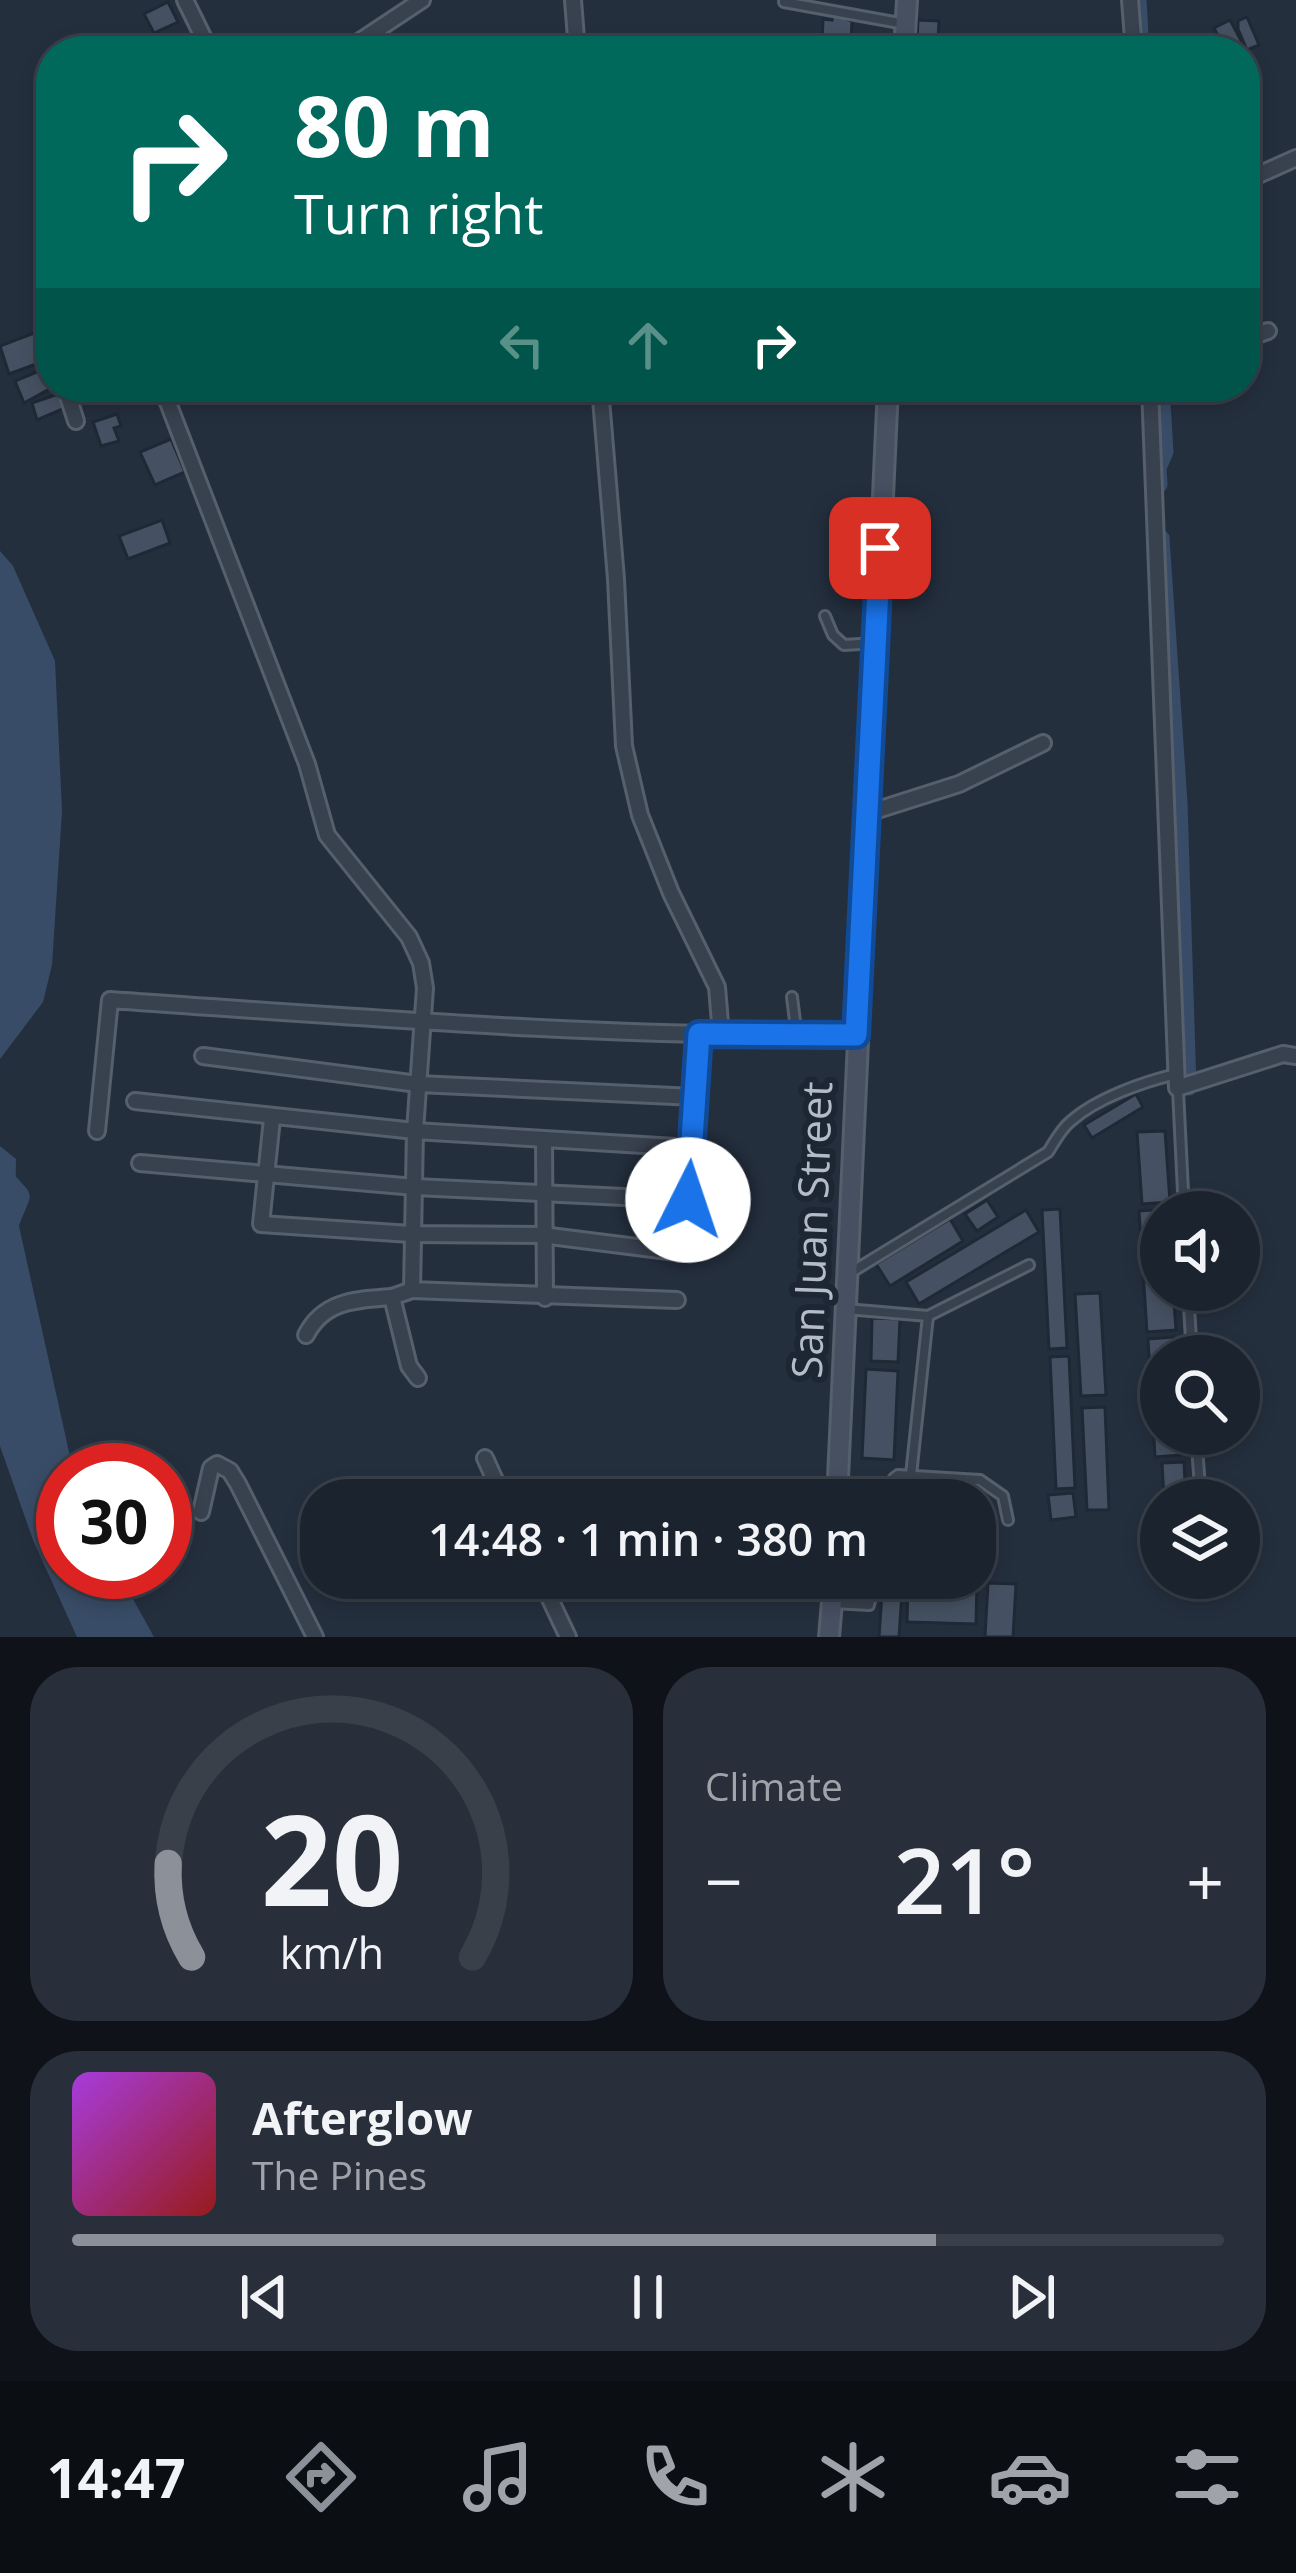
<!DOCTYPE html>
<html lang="en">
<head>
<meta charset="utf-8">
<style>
	body { margin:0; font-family:"Open Sans",sans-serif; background:#282f3a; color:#f1f3f6; height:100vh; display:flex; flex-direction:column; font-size:45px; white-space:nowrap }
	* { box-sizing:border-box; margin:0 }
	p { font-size:39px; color:#a0a4aa }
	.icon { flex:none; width:66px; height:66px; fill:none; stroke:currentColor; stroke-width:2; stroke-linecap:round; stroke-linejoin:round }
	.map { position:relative; height:1637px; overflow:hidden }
	.panel { display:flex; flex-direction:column; gap:30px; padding:30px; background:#0f1319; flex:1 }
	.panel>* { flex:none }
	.top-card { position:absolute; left:36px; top:36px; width:1224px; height:366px; border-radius:48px; box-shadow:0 6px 18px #0003,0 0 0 3px #39404a; background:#00695c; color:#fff; overflow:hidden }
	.fabs { position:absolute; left:1140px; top:1191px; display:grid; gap:24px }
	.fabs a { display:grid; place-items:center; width:120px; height:120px; border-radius:50%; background:#1b232e; box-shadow:0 6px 18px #0003,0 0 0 3px #39404a; font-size:60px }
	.speed { position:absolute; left:36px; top:1443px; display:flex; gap:24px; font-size:60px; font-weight:700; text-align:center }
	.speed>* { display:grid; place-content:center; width:156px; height:156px; border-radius:50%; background:#1b232e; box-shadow:0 6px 18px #0003,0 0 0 3px #39404a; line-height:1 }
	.speed .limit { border:18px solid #d22; background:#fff; color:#111 }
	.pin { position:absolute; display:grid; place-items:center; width:102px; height:102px; color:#fff; margin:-51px; border-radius:24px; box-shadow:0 6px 18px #0006 }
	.me { position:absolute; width:132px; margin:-66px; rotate:4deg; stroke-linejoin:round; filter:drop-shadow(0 0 9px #0008) }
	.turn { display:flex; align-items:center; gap:42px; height:252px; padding:0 60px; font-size:54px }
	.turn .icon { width:156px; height:156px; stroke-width:2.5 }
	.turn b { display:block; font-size:84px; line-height:102px }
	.lanes { display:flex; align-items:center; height:114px; padding:0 60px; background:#0003; justify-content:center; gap:60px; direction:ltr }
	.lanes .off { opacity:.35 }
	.big { font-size:90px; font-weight:600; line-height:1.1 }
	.panel .tile { flex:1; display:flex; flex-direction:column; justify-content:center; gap:18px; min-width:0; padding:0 42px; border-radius:48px; background:#282f3a }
	.panel .dial { align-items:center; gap:0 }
	.dial svg { height:312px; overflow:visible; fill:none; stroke:#39404a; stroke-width:7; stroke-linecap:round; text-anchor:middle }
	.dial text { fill:#f1f3f6; stroke:none }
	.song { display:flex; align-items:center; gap:36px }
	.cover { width:144px; height:144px; border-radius:18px; background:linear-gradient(135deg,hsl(280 70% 55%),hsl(0 70% 35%)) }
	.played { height:12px; border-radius:6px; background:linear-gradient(90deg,#8c9099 75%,#39404a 75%) }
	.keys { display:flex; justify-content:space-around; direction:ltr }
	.heat { display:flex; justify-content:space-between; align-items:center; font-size:66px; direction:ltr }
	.panel .tiles { flex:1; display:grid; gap:30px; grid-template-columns:1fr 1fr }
	.tile:last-child { grid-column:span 2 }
	.trip { position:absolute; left:300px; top:1479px; width:696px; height:120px; border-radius:48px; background:#1b232e; box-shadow:0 6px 18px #0003,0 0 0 3px #39404a; font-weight:600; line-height:120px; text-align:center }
	.tabs { display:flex; height:192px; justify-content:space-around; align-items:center; background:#0b0e12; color:#a0a4aa }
	.tabs .icon { width:84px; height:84px }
	.tabs .active { color:#8c9099 }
	.tabs b { font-size:54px; color:#f1f3f6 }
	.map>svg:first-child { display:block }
	.water { fill:#394c67 }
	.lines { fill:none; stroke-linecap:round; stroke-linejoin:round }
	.canal { stroke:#394c67; stroke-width:15 }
	.river { stroke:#394c67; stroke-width:27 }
	.building { fill:#455162; stroke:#1f2835; stroke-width:3 }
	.lane-casing { stroke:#565f6c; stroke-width:14 }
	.street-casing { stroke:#565f6c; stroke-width:20 }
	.secondary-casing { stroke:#565f6c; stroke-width:24 }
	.lane { stroke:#38414e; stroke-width:8 }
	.street { stroke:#38414e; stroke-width:14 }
	.secondary { stroke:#465061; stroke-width:18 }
	.route-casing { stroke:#114b97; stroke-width:30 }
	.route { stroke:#1a73e8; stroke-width:21 }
	.labels { text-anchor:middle; stroke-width:12; stroke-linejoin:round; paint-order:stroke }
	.street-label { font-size:42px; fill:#b4bcc9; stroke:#1d2633 }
</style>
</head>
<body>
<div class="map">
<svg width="1296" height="1637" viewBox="0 0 1296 1637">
	<rect width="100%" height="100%" fill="#242f3e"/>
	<g class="water">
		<path d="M0,551L13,566L55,661L62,811L52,965L43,1002L0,1059Z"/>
		<path d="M0,1146L16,1159L15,1208L73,1470H63V1572H118L154,1637H77L33,1540L0,1446Z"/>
	</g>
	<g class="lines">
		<g class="canal">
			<path d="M1139,0L1142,51"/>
			<path d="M1160,485L1159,468L1166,452L1162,387"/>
			<path d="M1162,538L1180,803L1189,1088"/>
		</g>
		<path class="river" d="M0,1179L16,1197L0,1236"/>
	</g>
	<g class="building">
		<path d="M168,2L178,22L154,33L144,14Z"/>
		<path d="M833,14L852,21L851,44L822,43L823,19L832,20Z"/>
		<path d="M1247,17L1259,45L1247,50L1238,29V21Z"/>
		<path d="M918,20L939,21L938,41L917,40Z"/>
		<path d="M1230,20L1245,48L1240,51H1234L1230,44L1224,47L1214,28Z"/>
		<path d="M34,333L41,351L35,354L39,363L9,374L0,346Z"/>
		<path d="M51,366L53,387L24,403L15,381Z"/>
		<path d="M58,394L65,408L37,420L32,403Z"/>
		<path d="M117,414L121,426L114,428L119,441L101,446L93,422Z"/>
		<path d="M171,439L185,472L155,485L140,452Z"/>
		<path d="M162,520L170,543L128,559L119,536Z"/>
		<path d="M1136,1094L1143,1107L1092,1138L1084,1125Z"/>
		<path d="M1165,1131L1170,1202L1142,1204L1137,1132Z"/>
		<path d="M987,1200L998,1217L977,1231L965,1214Z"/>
		<path d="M1060,1209L1067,1348L1049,1349L1042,1210Z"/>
		<path d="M1168,1209L1161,1212V1290H1173L1176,1330L1147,1332L1139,1211Z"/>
		<path d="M1026,1210L1039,1232L919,1304L906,1282Z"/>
		<path d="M950,1219L963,1241L890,1286L876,1264Z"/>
		<path d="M1100,1293L1106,1395L1081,1396L1075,1294Z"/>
		<path d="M872,1318L900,1319L898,1362L871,1361Z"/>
		<path d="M1174,1337L1175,1356H1161V1434H1180L1181,1455L1155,1457L1148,1339Z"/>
		<path d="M1069,1356L1075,1488L1056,1489L1050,1357Z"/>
		<path d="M866,1369L898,1371L894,1460L862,1458Z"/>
		<path d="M1105,1407L1109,1510H1087L1082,1408Z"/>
		<path d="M1184,1462L1186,1500H1164L1162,1463Z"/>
		<path d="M901,1484L971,1489V1500H900Z"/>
		<path d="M1073,1493L1076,1517L1051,1520L1048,1495Z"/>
		<path d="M883,1578H903L899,1637H879Z"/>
		<path d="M908,1578L977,1579L976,1624L907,1622Z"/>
		<path d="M988,1583L1016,1584L1013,1637H985Z"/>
	</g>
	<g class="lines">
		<defs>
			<g id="lane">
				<path d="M784,2L905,24"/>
				<path d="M825,616L833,635L844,645L876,643"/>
				<path d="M792,997L795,1021L802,1034"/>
				<path d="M1178,1090L1184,1212"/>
				<path d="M850,1273L1048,1152C1055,1141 1061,1129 1071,1121C1097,1098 1143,1082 1176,1074"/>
				<path d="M1188,1290L1192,1356"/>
				<path d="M846,1309L928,1316L1029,1265"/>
				<path d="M1196,1434L1201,1500"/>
				<path d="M911,1475L928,1316"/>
				<path d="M891,1500L894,1478L898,1475L980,1480L1003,1496L1008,1520"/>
				<path d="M1239,1553L1249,1562"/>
				<path d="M834,1603L869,1605L876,1578"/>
			</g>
			<g id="street">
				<path d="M185,0L210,51"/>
				<path d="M573,0L577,51"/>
				<path d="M1130,0L1134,51"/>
				<path d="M345,51L422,0"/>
				<path d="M1245,181L1296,158"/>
				<path d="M1245,339L1268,331"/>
				<path d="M65,387L76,421"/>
				<path d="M162,387L307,764L327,835L409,937L421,963L425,988L415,1131L412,1290L677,1300"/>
				<path d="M600,387L616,579L624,746L640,815L671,893L717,987L721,1035"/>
				<path d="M1150,387L1177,1088L1283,1054L1296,1056"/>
				<path d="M868,813L959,784L1043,743"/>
				<path d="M203,1056L418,1084L695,1097"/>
				<path d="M135,1101L415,1131L692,1148"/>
				<path d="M272,1119L261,1224L411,1234L542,1235L684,1253"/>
				<path d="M97,1131L110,1000C358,1017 607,1038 856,1035"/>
				<path d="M544,1140L545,1298"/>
				<path d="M140,1163L415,1187L688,1200L699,1034"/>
				<path d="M412,1290L392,1297L409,1366L418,1378"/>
				<path d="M306,1335C324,1300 356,1300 392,1297"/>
				<path d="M485,1458L504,1500"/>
				<path d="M201,1512L211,1468L217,1464L230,1471L238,1484L315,1637"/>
				<path d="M540,1578L568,1637"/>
			</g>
			<g id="secondary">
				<path d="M904,51L907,0"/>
				<path d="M837,1500L888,387"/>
				<path d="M829,1637L834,1578"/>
			</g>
		</defs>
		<use href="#lane" class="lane-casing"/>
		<use href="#street" class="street-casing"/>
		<use href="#secondary" class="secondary-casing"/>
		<use href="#lane" class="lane"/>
		<use href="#street" class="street"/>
		<use href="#secondary" class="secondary"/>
	</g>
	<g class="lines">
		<defs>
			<path id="route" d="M688,1200L699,1034L856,1035L880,548"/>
		</defs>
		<use href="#route" class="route-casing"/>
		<use href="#route" class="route"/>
	</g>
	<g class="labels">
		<g class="street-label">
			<text transform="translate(812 1230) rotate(-88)" y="15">San Juan Street</text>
		</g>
	</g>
</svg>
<div class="fabs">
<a><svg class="icon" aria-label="sound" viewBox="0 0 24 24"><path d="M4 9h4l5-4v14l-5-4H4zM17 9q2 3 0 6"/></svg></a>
<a><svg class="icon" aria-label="search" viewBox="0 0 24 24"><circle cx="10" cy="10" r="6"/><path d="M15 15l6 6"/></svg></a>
<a><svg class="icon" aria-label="layers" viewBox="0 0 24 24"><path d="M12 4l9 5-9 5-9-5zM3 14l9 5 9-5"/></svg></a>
</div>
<div class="speed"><div class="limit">30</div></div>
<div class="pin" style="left:880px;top:548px;background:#d93025"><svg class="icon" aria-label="arrive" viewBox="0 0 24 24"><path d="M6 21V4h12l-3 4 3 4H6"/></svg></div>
<svg class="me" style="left:688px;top:1200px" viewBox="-20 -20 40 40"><circle r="19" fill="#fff"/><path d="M0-13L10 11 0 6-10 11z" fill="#1a73e8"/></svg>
<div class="trip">14:48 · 1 min · 380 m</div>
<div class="top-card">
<div class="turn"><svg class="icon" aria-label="right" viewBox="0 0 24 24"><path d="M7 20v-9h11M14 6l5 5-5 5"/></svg><div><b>80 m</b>Turn right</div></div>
<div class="lanes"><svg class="icon off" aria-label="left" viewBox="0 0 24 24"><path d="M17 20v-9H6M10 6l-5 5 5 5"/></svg><svg class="icon off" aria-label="ahead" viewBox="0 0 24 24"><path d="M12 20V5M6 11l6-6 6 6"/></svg><svg class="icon" aria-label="right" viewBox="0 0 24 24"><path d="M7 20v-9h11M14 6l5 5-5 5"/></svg></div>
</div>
</div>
<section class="panel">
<div class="tiles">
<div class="tile dial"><svg viewBox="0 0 100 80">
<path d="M14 69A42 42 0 1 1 86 69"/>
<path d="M14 69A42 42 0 0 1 8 45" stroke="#8c9099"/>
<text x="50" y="56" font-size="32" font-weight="700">20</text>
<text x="50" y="72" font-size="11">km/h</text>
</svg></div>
<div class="tile"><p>Climate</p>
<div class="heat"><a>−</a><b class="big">21°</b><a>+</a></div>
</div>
<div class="tile">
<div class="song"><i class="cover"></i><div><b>Afterglow</b><p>The Pines</p></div></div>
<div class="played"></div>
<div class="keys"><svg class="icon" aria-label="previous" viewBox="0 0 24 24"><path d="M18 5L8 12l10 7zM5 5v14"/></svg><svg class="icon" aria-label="pause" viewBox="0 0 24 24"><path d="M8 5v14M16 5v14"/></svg><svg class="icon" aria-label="next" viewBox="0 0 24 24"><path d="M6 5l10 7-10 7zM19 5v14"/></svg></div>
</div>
</div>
</section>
<nav class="tabs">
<b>14:47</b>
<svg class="icon active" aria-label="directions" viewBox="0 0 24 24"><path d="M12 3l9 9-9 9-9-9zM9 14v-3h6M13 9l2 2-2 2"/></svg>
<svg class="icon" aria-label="music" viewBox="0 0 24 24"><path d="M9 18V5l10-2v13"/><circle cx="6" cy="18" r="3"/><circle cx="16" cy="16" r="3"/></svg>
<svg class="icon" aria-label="phone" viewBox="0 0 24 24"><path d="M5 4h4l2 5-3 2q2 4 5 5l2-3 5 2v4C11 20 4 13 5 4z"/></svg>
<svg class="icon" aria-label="climate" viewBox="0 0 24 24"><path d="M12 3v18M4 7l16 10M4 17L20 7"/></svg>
<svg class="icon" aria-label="car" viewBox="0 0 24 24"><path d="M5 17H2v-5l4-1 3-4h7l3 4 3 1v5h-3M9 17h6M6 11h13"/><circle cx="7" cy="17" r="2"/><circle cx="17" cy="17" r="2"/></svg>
<svg class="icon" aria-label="filters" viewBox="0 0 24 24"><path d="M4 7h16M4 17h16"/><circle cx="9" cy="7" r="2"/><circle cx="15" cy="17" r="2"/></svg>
</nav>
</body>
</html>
